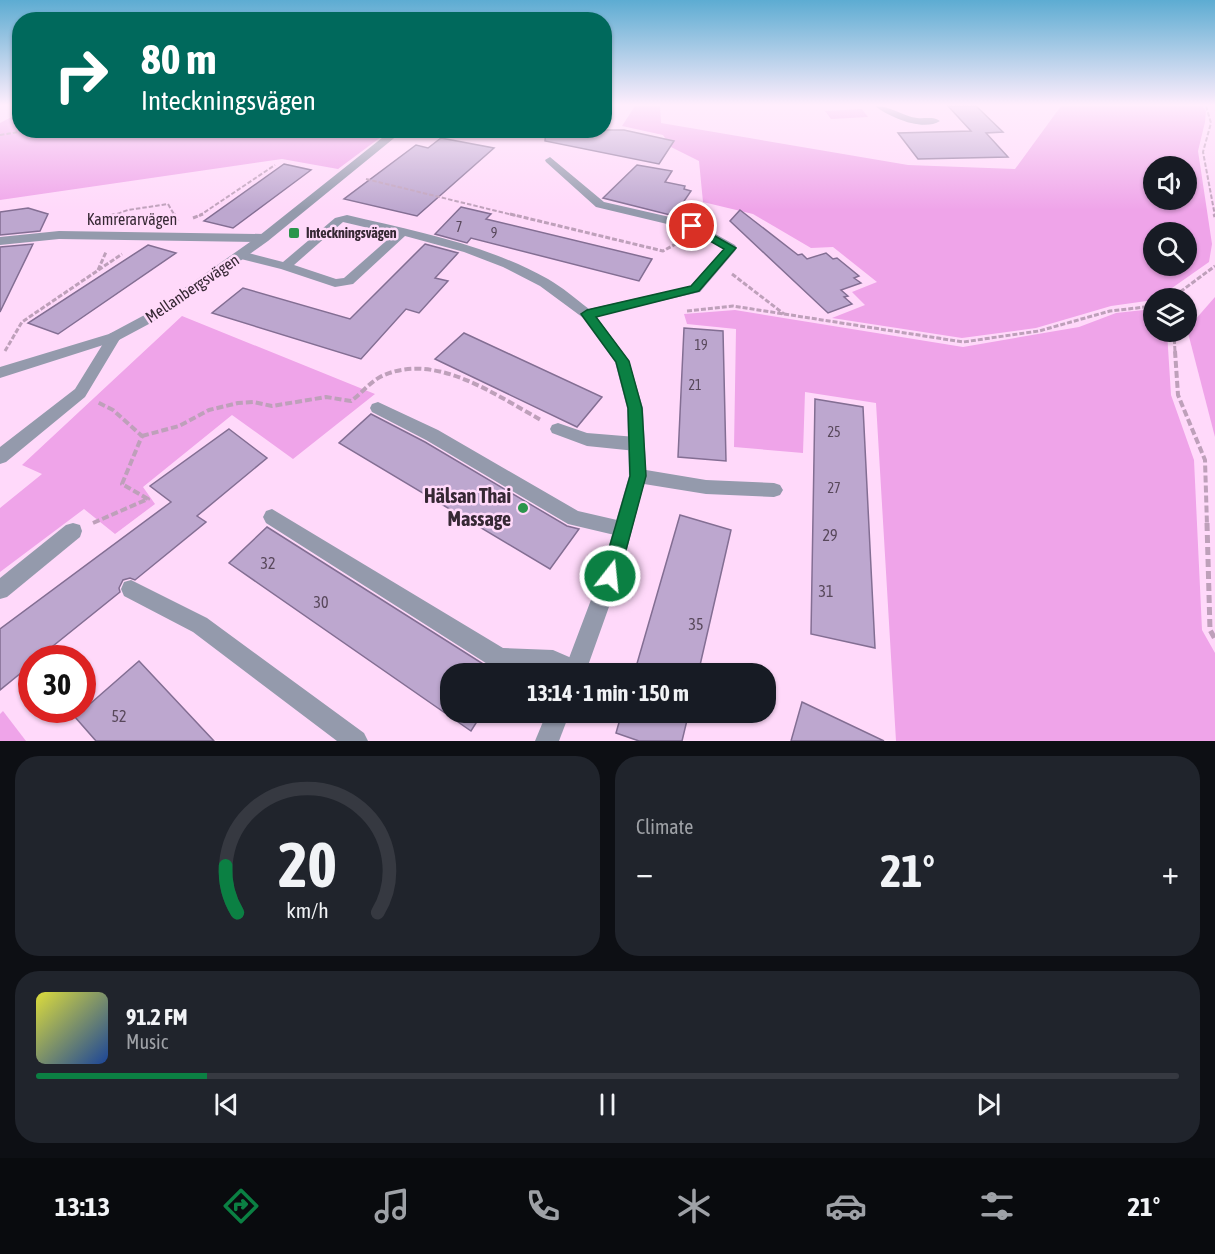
<!DOCTYPE html>
<html lang="en">
<head>
<meta charset="utf-8">
<style>
	body { margin:0; font-family:"Asap Condensed",sans-serif; background:#20242c; color:#f1f3f6; height:100vh; display:flex; flex-direction:column; font-size:22px; white-space:nowrap }
	* { box-sizing:border-box; margin:0 }
	p { font-size:20px; color:#9ea1a6 }
	.icon { flex:none; width:33px; height:33px; fill:none; stroke:currentColor; stroke-width:2; stroke-linecap:round; stroke-linejoin:round }
	.map { position:relative; height:741px; overflow:hidden }
	.details { display:flex; flex-direction:column; gap:15px; padding:15px; background:#0d0f14; flex:1 }
	.details>* { flex:none }
	.banner { position:absolute; left:12px; top:12px; width:600px; height:126px; border-radius:24px; box-shadow:0 2px 4px #0004; background:#00695c; color:#fff; overflow:hidden }
	.fabs { position:absolute; left:1143px; top:156px; display:grid; gap:12px }
	.fabs a { display:grid; place-items:center; width:54px; height:54px; border-radius:50%; background:#171b24; box-shadow:0 2px 4px #0004; font-size:30px }
	.speed { position:absolute; left:18px; top:645px; display:flex; gap:12px; font-size:30px; font-weight:700; text-align:center }
	.speed>* { display:grid; place-content:center; width:78px; height:78px; border-radius:50%; background:#171b24; box-shadow:0 2px 4px #0004; line-height:1 }
	.speed .limit { border:9px solid #d22; background:#fff; color:#111 }
	.pin { position:absolute; display:grid; place-items:center; width:51px; height:51px; color:#fff; margin:-26px; border:3px solid #fff; border-radius:50%; box-shadow:0 2px 6px #0007 }
	.me { position:absolute; width:66px; margin:-33px; rotate:16deg; stroke-linejoin:round; filter:drop-shadow(0 0 4px #0008) }
	.turn { display:flex; align-items:center; gap:21px; height:126px; padding:0 30px; font-size:27px }
	.turn .icon { width:78px; height:78px; stroke-width:2.5 }
	.turn b { display:block; font-size:42px; line-height:51px }
	.big { font-size:45px; font-weight:700; line-height:1.1 }
	.details .tile { flex:1; display:flex; flex-direction:column; justify-content:center; gap:9px; min-width:0; padding:0 21px; border-radius:24px; background:#20242c }
	.details .dial { align-items:center; gap:0 }
	.dial svg { height:156px; overflow:visible; fill:none; stroke:#363941; stroke-width:7; stroke-linecap:round; text-anchor:middle }
	.dial text { fill:#f1f3f6; stroke:none }
	.song { display:flex; align-items:center; gap:18px }
	.cover { width:72px; height:72px; border-radius:9px; background:linear-gradient(135deg,hsl(60 70% 55%),hsl(220 70% 35%)) }
	.played { height:6px; border-radius:3px; background:linear-gradient(90deg,#0b8043 15%,#363941 15%) }
	.keys { display:flex; justify-content:space-around; direction:ltr }
	.heat { display:flex; justify-content:space-between; align-items:center; font-size:33px; direction:ltr }
	.details .tiles { flex:1; display:grid; gap:15px; grid-template-columns:1fr 1fr }
	.tile:last-child { grid-column:span 2 }
	.trip { position:absolute; left:440px; top:663px; width:336px; height:60px; border-radius:24px; background:#171b24; box-shadow:0 2px 4px #0004; font-weight:700; line-height:60px; text-align:center }
	.dock { display:flex; height:96px; justify-content:space-around; align-items:center; background:#090b0e; color:#9ea1a6 }
	.dock .icon { width:42px; height:42px }
	.dock .on { color:#0b8043 }
	.dock b { font-size:27px; color:#f1f3f6 }
	.map>svg:first-child { display:block }
	.green { fill:#efa4e9; fill-rule:evenodd }
	.building { fill:#bda7cf; stroke:#836e93; stroke-width:1.5 }
	.lines { fill:none; stroke-linecap:round; stroke-linejoin:round }
	.path-far3 { stroke:#bea0ba; stroke-width:2; stroke-dasharray:4.5 2; stroke-linecap:butt }
	.path-far2 { stroke:#bea0ba; stroke-width:3; stroke-dasharray:5 2; stroke-linecap:butt }
	.path-far1 { stroke:#bea0ba; stroke-width:4; stroke-dasharray:7 3; stroke-linecap:butt }
	.path { stroke:#bea0ba; stroke-width:5; stroke-dasharray:8 4; stroke-linecap:butt }
	.service { fill:#949aac; fill-rule:evenodd }
	.minor { fill:#949aac; fill-rule:evenodd }
	.tertiary { fill:#949aac; fill-rule:evenodd }
	.route { fill:#0b8043; stroke:#07532c; stroke-width:1.5 }
	.poi-dot { fill:#2b954c; stroke:#ffd9fa; stroke-width:2 }
	.labels { text-anchor:middle; stroke-width:5; stroke-linejoin:round; paint-order:stroke }
	.number-label { font-size:14px; fill:#58485b }
	.far-poi-label { font-size:14px; font-weight:bold; fill:#362834; stroke:#ffd9fa; text-anchor:start }
	.street-label { font-size:16px; fill:#362834; stroke:#ffd9fa }
	.near-number-label { font-size:16px; fill:#58485b }
	.near-poi-label { font-size:20px; font-weight:bold; fill:#362834; stroke:#ffd9fa; text-anchor:end }
</style>
</head>
<body>
<div class="map">
<svg width="1215" height="741" viewBox="0 0 1215 741">
	<rect width="100%" height="100%" fill="#ffd9fa"/>
	<g class="green">
		<path d="M635,106H660L661,123L908,165L1015,169L1061,106H1202L1206,111L1205,122L1198,151L1212,244L1209,262L1172,288L1168,298L1111,306L1036,328L962,338L832,318L865,305L852,292L877,282L833,247L811,248L753,214L703,202L699,161L671,147L663,135L622,126ZM1154,166H1186V200H1154ZM1154,232H1186V266H1154Z"/>
		<path d="M862,109L868,117L831,119L825,111Z"/>
		<path d="M19,113L20,130L389,131L338,169L282,159L0,200V123Z"/>
		<path d="M1215,297V437L1187,329Z"/>
		<path d="M1153,309L1154,332H1167L1171,395L1194,460L1202,630L1215,653V741H896L876,403L805,392L803,453L734,447L736,329L687,324L684,314L735,310L963,347L1079,327L1116,313Z"/>
		<path d="M182,316L375,394L293,459L232,415L143,487L155,504L115,534L84,509L0,572V508L42,474L22,465Z"/>
		<path d="M3,711L26,741H0V714Z"/>
	</g>
	<g class="building">
		<path d="M948,106H976L1003,132L986,133L1008,157L918,159L898,133L971,131Z"/>
		<path d="M546,130H624L674,141L659,164L545,141Z"/>
		<path d="M441,138L494,148L417,216L344,199L416,145L428,148Z"/>
		<path d="M284,164L311,170L233,228L204,221Z"/>
		<path d="M637,165L672,171L665,182L685,186L684,189L691,191L674,216L603,198Z"/>
		<path d="M461,207L491,214L486,219L652,259L639,281L471,238L467,243L435,234Z"/>
		<path d="M28,208L48,214L40,231L0,235V212Z"/>
		<path d="M740,210L798,255L802,254L807,259L826,253L833,259L837,258L859,276L854,278L861,283L841,290L848,296L844,297L852,304L828,313L730,221Z"/>
		<path d="M33,244L0,312V247Z"/>
		<path d="M425,244L458,253L435,278L448,281L419,313L406,309L361,359L212,313L243,288L350,319Z"/>
		<path d="M148,245L176,253L58,334L28,323Z"/>
		<path d="M684,328L723,331L726,461L678,457Z"/>
		<path d="M464,333L602,397L577,427L435,359Z"/>
		<path d="M815,399L863,407L875,648L811,634Z"/>
		<path d="M371,414L425,442L567,526L579,529L550,569L339,443Z"/>
		<path d="M229,429L267,458L197,516L206,522L135,580L130,578L123,580L119,588L120,592L38,658H32V664L0,690V629L171,502L150,486Z"/>
		<path d="M680,515L731,530L698,674H634Z"/>
		<path d="M267,527L491,669L504,674H450V712H483L471,731L229,563Z"/>
		<path d="M139,661L214,741H96L75,717Z"/>
		<path d="M802,702L884,741H791Z"/>
		<path d="M622,712H689L682,741H639L616,733Z"/>
	</g>
	<g class="lines">
		<g class="path-far3">
			<path d="M1206,106L1211,123L1203,152L1215,216"/>
			<path d="M0,135L31,130"/>
			<path d="M366,179L517,216"/>
			<path d="M111,216L128,210L168,204L175,216"/>
			<path d="M199,216L275,165"/>
		</g>
		<g class="path-far2">
			<path d="M174,214L178,221"/>
			<path d="M510,214L663,251L681,241"/>
			<path d="M1214,214L1215,217"/>
			<path d="M110,216L116,214"/>
			<path d="M193,218L203,214"/>
			<path d="M98,270L106,252"/>
			<path d="M732,274L784,314"/>
			<path d="M1177,298L1180,292L1215,266"/>
			<path d="M687,311L733,306L963,342L1039,331L1110,311L1154,306"/>
			<path d="M1174,332L1175,352"/>
			<path d="M5,351L22,322L122,254"/>
		</g>
		<g class="path-far1">
			<path d="M1175,351L1178,395L1205,460L1207,525"/>
			<path d="M142,436L179,426L209,410L238,403L253,402L272,406L326,397L351,401C361,394 369,383 380,377C434,350 495,395 541,420"/>
			<path d="M93,523L148,499L122,484L142,436L113,410L97,402"/>
		</g>
		<path class="path" d="M1207,523L1210,630L1215,639"/>
		<g class="service">
			<path d="M875,106C891,106 902,116 917,118C925,119 933,116 940,121C923,132 889,117 875,106Z"/>
			<path d="M378,402L438,430L578,511L630,523L632,529L630,535L623,537L568,524L426,440L372,412L370,408L372,404Z"/>
			<path d="M558,423L587,433L636,437L642,439L644,444L642,449L636,451L587,446L552,433L550,429L552,425Z"/>
			<path d="M272,509L503,648L553,650L583,663L585,674L500,670L492,667L266,523L263,517L266,511Z"/>
		</g>
		<g class="minor">
			<path d="M550,157L604,202L696,223L735,245L737,248L735,251L700,292L596,316L629,361L643,408L646,470L706,480L774,483L780,485L783,490L780,495L774,497L706,494L644,484L620,576L585,674H563L600,576L629,476L627,408L615,362L582,317L540,286L503,267L464,252L405,236L353,284L335,287L281,269L237,258L235,255L241,251L283,262L335,218L347,215C415,231 485,244 548,279C562,287 576,299 589,309L691,286L724,249L688,229L596,207L546,162L545,160ZM343,222L394,234L344,278L336,279L294,265Z"/>
			<path d="M59,231L264,234L270,238L264,242L59,239L0,245V237Z"/>
			<path d="M114,332L121,337L85,397L6,462L0,464V447L75,389L109,334Z"/>
			<path d="M73,523L80,525L82,531L80,537L7,597L0,599V578L66,525Z"/>
			<path d="M131,580L207,618L364,733L368,741H337L193,632L124,596L121,589L124,582Z"/>
			<path d="M547,712H570L559,741H535Z"/>
		</g>
		<path class="tertiary" d="M392,130H404L268,241L162,317L119,340L0,378V367L109,334L152,311L260,235Z"/>
	</g>
	<linearGradient id="sky" x2="0" y2="1"><stop stop-color="#5dacd2"/><stop offset="0.5" stop-color="#ffeefd"/><stop offset="1" stop-color="#ffeefd" stop-opacity="0"/></linearGradient>
	<rect width="1215" height="210" fill="url(#sky)"/>
	<path class="route" d="M692,223L736,248L699,291L596,317L629,361L642,408L646,476L619,576L617,582L610,584L604,582L601,576L630,476L628,408L616,362L581,314L587,310L691,286L724,249L689,229L687,226Z"/>
	<g class="poi-dot">
		<rect x="288" y="227" width="12" height="12" rx="3"/>
		<circle cx="523" cy="508" r="6"/>
	</g>
	<g class="labels">
		<g class="number-label">
			<text x="459" y="232">7</text>
			<text x="494" y="238">9</text>
			<text x="701" y="350">19</text>
			<text x="695" y="390">21</text>
			<text x="834" y="437">25</text>
			<text x="834" y="493">27</text>
		</g>
		<g class="far-poi-label">
			<text x="306" y="238">Inteckningsvägen</text>
		</g>
		<g class="street-label">
			<text x="132" y="225">Kamrerarvägen</text>
			<text transform="translate(192 288) rotate(-34)" y="6">Mellanbergsvägen</text>
		</g>
		<g class="near-number-label">
			<text x="830" y="541">29</text>
			<text x="268" y="569">32</text>
			<text x="826" y="597">31</text>
			<text x="321" y="608">30</text>
			<text x="696" y="630">35</text>
			<text x="119" y="722">52</text>
		</g>
		<g class="near-poi-label">
			<text x="511" y="503">Hälsan Thai<tspan x="511" dy="23">Massage</tspan></text>
		</g>
	</g>
</svg>
<div class="fabs">
<a><svg class="icon" aria-label="sound" viewBox="0 0 24 24"><path d="M4 9h4l5-4v14l-5-4H4zM17 9q2 3 0 6"/></svg></a>
<a><svg class="icon" aria-label="search" viewBox="0 0 24 24"><circle cx="10" cy="10" r="6"/><path d="M15 15l6 6"/></svg></a>
<a><svg class="icon" aria-label="layers" viewBox="0 0 24 24"><path d="M12 4l9 5-9 5-9-5zM3 14l9 5 9-5"/></svg></a>
</div>
<div class="speed"><div class="limit">30</div></div>
<div class="pin" style="left:692px;top:226px;background:#d93025"><svg class="icon" aria-label="arrive" viewBox="0 0 24 24"><path d="M6 21V4h12l-3 4 3 4H6"/></svg></div>
<svg class="me" style="left:610px;top:576px" viewBox="-20 -20 40 40"><circle r="17" fill="#0b8043" stroke="#fff" stroke-width="3"/><path d="M0-11L8 9 0 5-8 9z" fill="#fff"/></svg>
<div class="trip">13:14 · 1 min · 150 m</div>
<div class="banner">
<div class="turn"><svg class="icon" aria-label="right" viewBox="0 0 24 24"><path d="M7 20v-9h11M14 6l5 5-5 5"/></svg><div><b>80 m</b>Inteckningsvägen</div></div>
</div>
</div>
<section class="details">
<div class="tiles">
<div class="tile dial"><svg viewBox="0 0 100 80">
<path d="M14 69A42 42 0 1 1 86 69"/>
<path d="M14 69A42 42 0 0 1 8 45" stroke="#0b8043"/>
<text x="50" y="56" font-size="32" font-weight="700">20</text>
<text x="50" y="72" font-size="11">km/h</text>
</svg></div>
<div class="tile"><p>Climate</p>
<div class="heat"><a>−</a><b class="big">21°</b><a>+</a></div>
</div>
<div class="tile">
<div class="song"><i class="cover"></i><div><b>91.2 FM</b><p>Music</p></div></div>
<div class="played"></div>
<div class="keys"><svg class="icon" aria-label="previous" viewBox="0 0 24 24"><path d="M18 5L8 12l10 7zM5 5v14"/></svg><svg class="icon" aria-label="pause" viewBox="0 0 24 24"><path d="M8 5v14M16 5v14"/></svg><svg class="icon" aria-label="next" viewBox="0 0 24 24"><path d="M6 5l10 7-10 7zM19 5v14"/></svg></div>
</div>
</div>
</section>
<nav class="dock">
<b>13:13</b>
<svg class="icon on" aria-label="directions" viewBox="0 0 24 24"><path d="M12 3l9 9-9 9-9-9zM9 14v-3h6M13 9l2 2-2 2"/></svg>
<svg class="icon" aria-label="music" viewBox="0 0 24 24"><path d="M9 18V5l10-2v13"/><circle cx="6" cy="18" r="3"/><circle cx="16" cy="16" r="3"/></svg>
<svg class="icon" aria-label="phone" viewBox="0 0 24 24"><path d="M5 4h4l2 5-3 2q2 4 5 5l2-3 5 2v4C11 20 4 13 5 4z"/></svg>
<svg class="icon" aria-label="climate" viewBox="0 0 24 24"><path d="M12 3v18M4 7l16 10M4 17L20 7"/></svg>
<svg class="icon" aria-label="car" viewBox="0 0 24 24"><path d="M5 17H2v-5l4-1 3-4h7l3 4 3 1v5h-3M9 17h6M6 11h13"/><circle cx="7" cy="17" r="2"/><circle cx="17" cy="17" r="2"/></svg>
<svg class="icon" aria-label="filters" viewBox="0 0 24 24"><path d="M4 7h16M4 17h16"/><circle cx="9" cy="7" r="2"/><circle cx="15" cy="17" r="2"/></svg>
<b>21°</b>
</nav>
</body>
</html>
